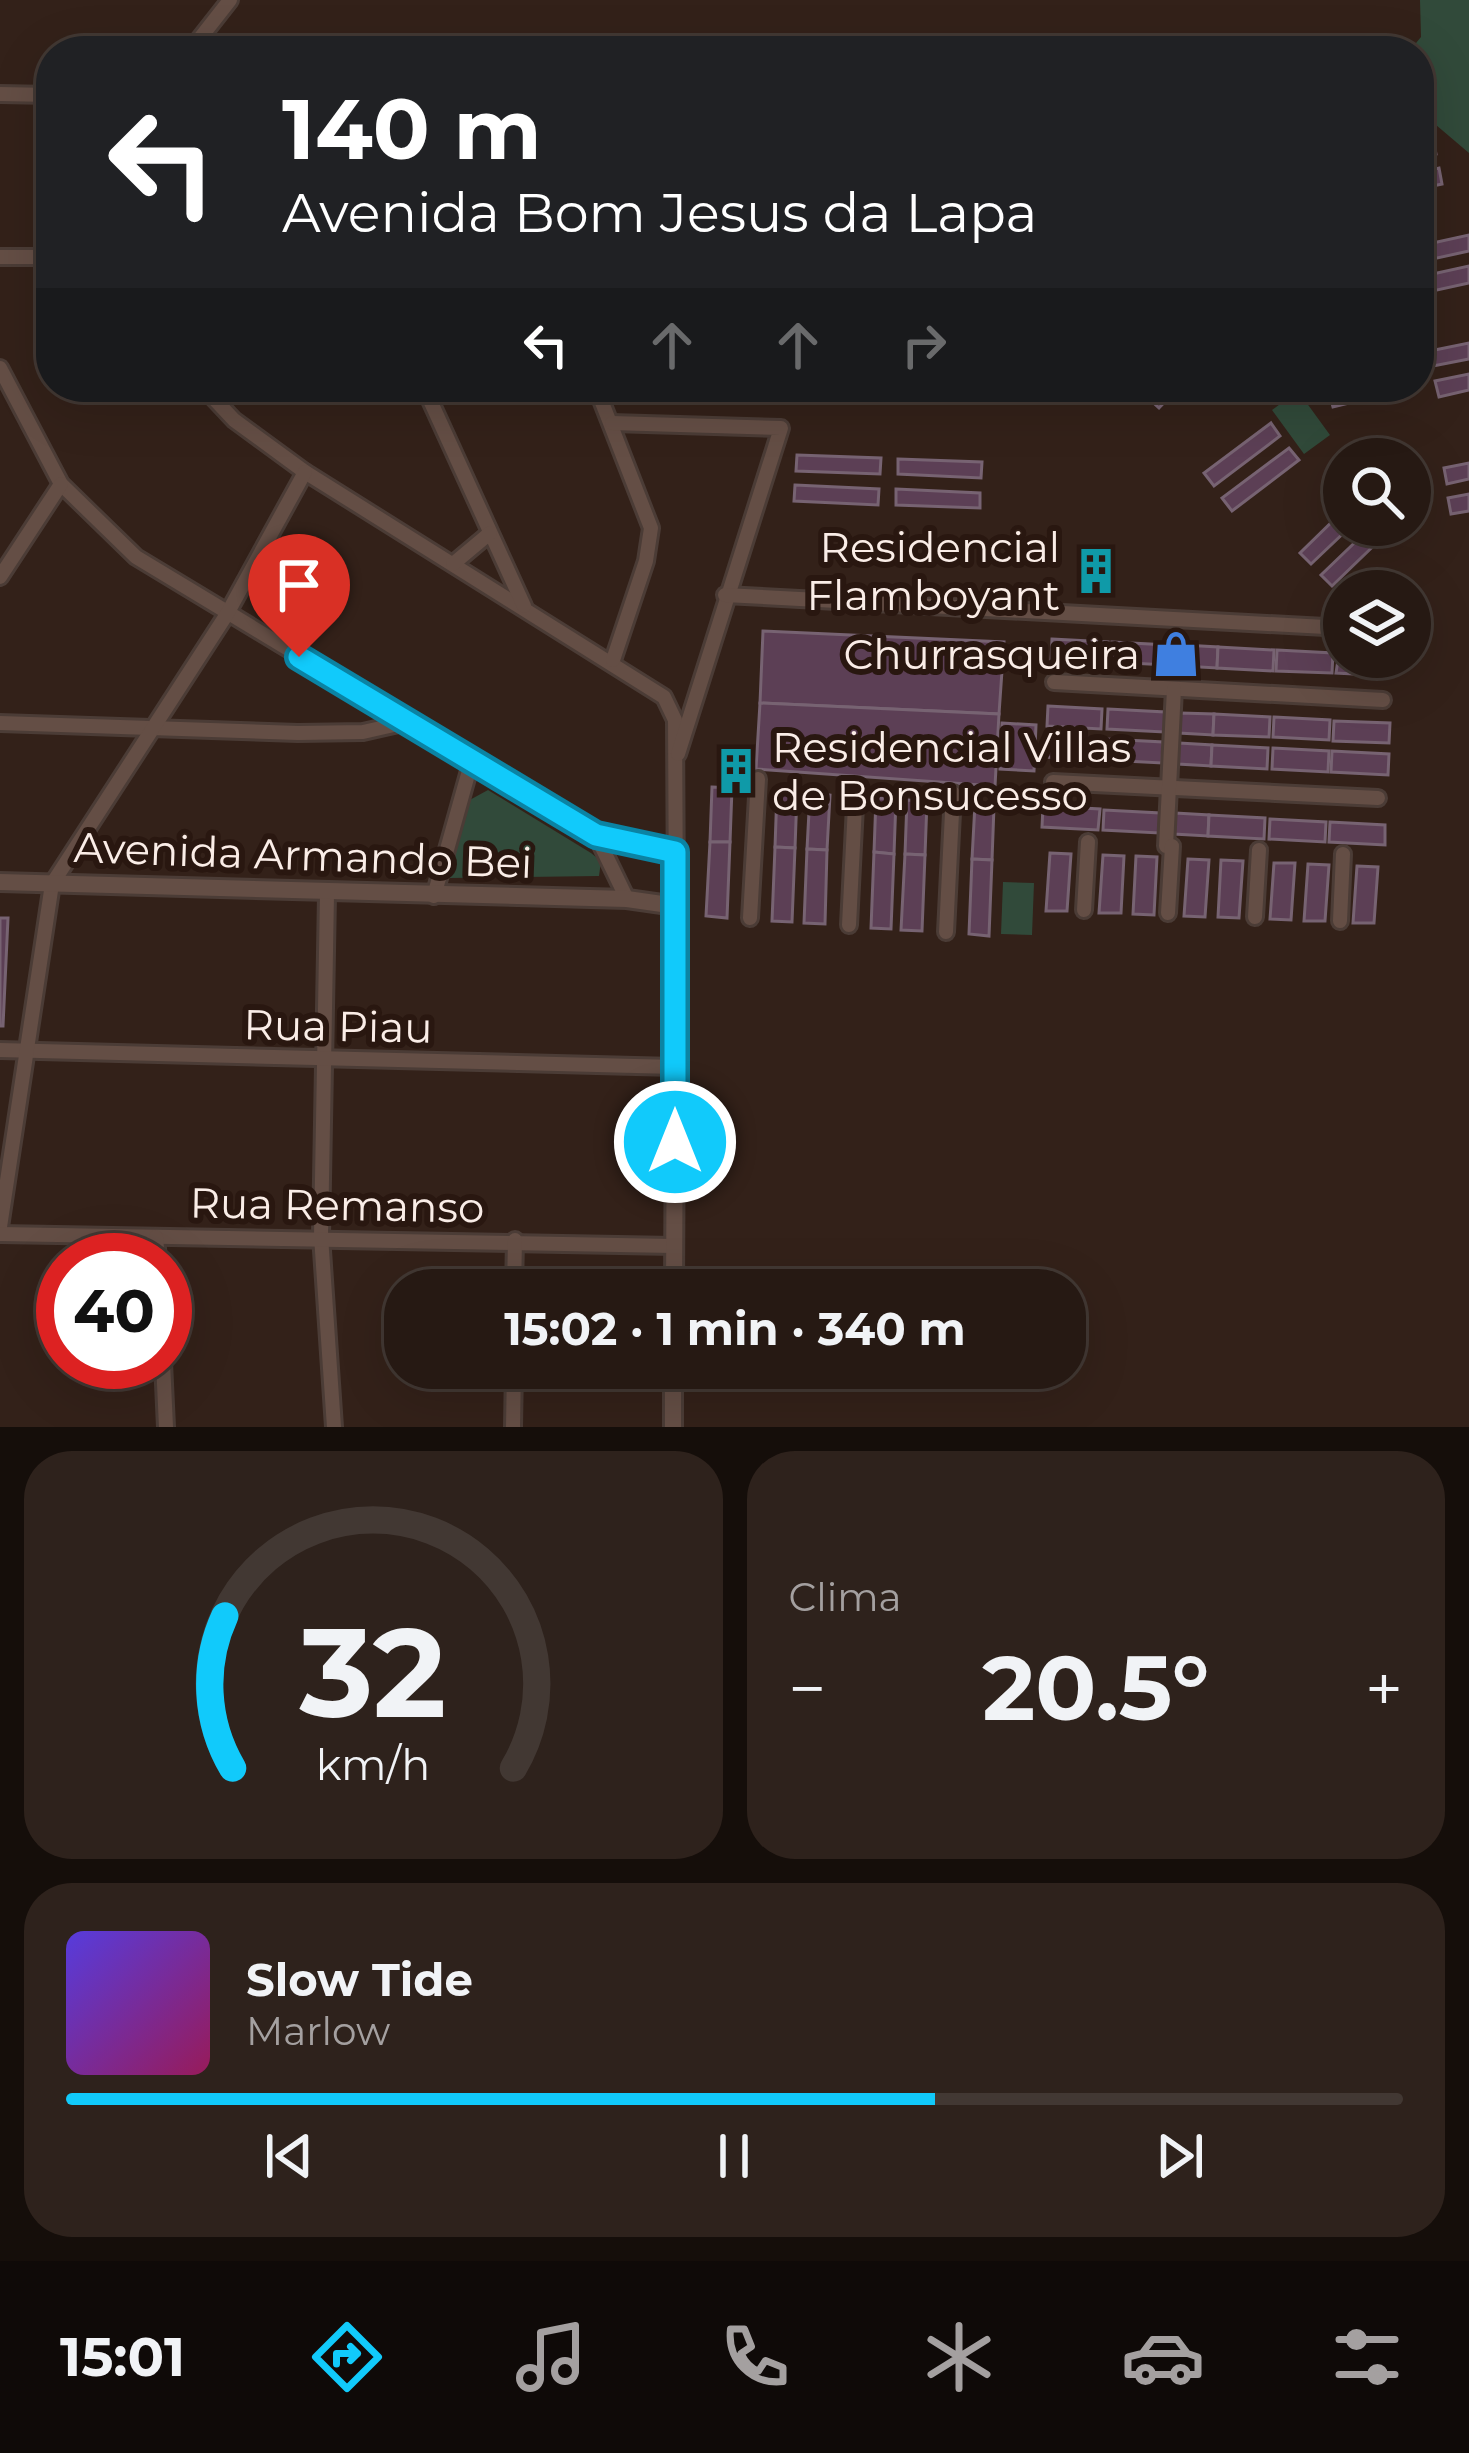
<!DOCTYPE html>
<html lang="pt">
<head>
<meta charset="utf-8">
<style>
	body { margin:0; font-family:Montserrat,sans-serif; background:#2e221c; color:#f1f3f6; height:100vh; display:flex; flex-direction:column; font-size:45px; white-space:nowrap }
	* { box-sizing:border-box; margin:0 }
	p { font-size:39px; color:#a4a0a0 }
	.icon { flex:none; width:66px; height:66px; fill:none; stroke:currentColor; stroke-width:2; stroke-linecap:round; stroke-linejoin:round }
	.map { position:relative; height:1427px; overflow:hidden }
	.side { display:flex; flex-direction:column; gap:24px; padding:24px; background:#150e0a; flex:1 }
	.side>* { flex:none }
	.guide { position:absolute; left:36px; top:36px; width:1398px; height:366px; border-radius:48px; box-shadow:0 12px 48px #0002,0 0 0 3px #423833; background:#202124; color:#fff; overflow:hidden }
	.buttons { position:absolute; left:1323px; top:438px; display:grid; gap:24px }
	.buttons a { display:grid; place-items:center; width:108px; height:108px; border-radius:50%; background:#261913; box-shadow:0 12px 48px #0002,0 0 0 3px #423833; font-size:60px }
	.speed { position:absolute; left:36px; top:1233px; display:flex; gap:24px; font-size:60px; font-weight:700; text-align:center }
	.speed>* { display:grid; place-content:center; width:156px; height:156px; border-radius:50%; background:#261913; box-shadow:0 12px 48px #0002,0 0 0 3px #423833; line-height:1 }
	.speed .limit { border:18px solid #d22; background:#fff; color:#111 }
	.pin { position:absolute; display:grid; place-items:center; width:102px; height:102px; color:#fff; margin:-123px -51px; border-radius:50% 50% 50% 0; rotate:-45deg; box-shadow:0 0 12px #0007 }
	.pin .icon { rotate:45deg }
	.me { position:absolute; width:132px; margin:-66px; rotate:0deg; stroke-linejoin:round; filter:drop-shadow(0 0 9px #0008) }
	.turn { display:flex; align-items:center; gap:42px; height:252px; padding:0 48px; font-size:54px }
	.turn .icon { width:156px; height:156px; stroke-width:2.5 }
	.turn b { display:block; font-size:84px; line-height:102px }
	.lanes { display:flex; align-items:center; height:114px; padding:0 48px; background:#0003; justify-content:center; gap:60px; direction:ltr }
	.lanes .off { opacity:.35 }
	.big { font-size:90px; font-weight:700; line-height:1.1 }
	.side .widget { flex:1; display:flex; flex-direction:column; justify-content:center; gap:18px; min-width:0; padding:0 42px; border-radius:48px; background:#2e221c }
	.side .dial { align-items:center; gap:0 }
	.dial svg { height:312px; overflow:visible; fill:none; stroke:#423833; stroke-width:7; stroke-linecap:round; text-anchor:middle }
	.dial text { fill:#f1f3f6; stroke:none }
	.song { display:flex; align-items:center; gap:36px }
	.cover { width:144px; height:144px; border-radius:18px; background:linear-gradient(135deg,hsl(250 70% 55%),hsl(330 70% 35%)) }
	.played { height:12px; border-radius:6px; background:linear-gradient(90deg,#11cafb 65%,#423833 65%) }
	.keys { display:flex; justify-content:space-around; direction:ltr }
	.heat { display:flex; justify-content:space-between; align-items:center; font-size:66px; direction:ltr }
	.side .tiles { flex:1; display:grid; gap:24px; grid-template-columns:1fr 1fr }
	.widget:last-child { grid-column:span 2 }
	.trip { position:absolute; left:384px; top:1269px; width:702px; height:120px; border-radius:48px; background:#261913; box-shadow:0 12px 48px #0002,0 0 0 3px #423833; font-weight:700; line-height:120px; text-align:center }
	.tabs { display:flex; height:192px; justify-content:space-around; align-items:center; background:#0f0a08; color:#a4a0a0 }
	.tabs .icon { width:84px; height:84px }
	.tabs .active { color:#11cafb }
	.tabs b { font-size:54px; color:#f1f3f6 }
	.map>svg:first-child { display:block }
	.green { fill:#314a3a }
	.building { fill:#5c3f55; stroke:#776372; stroke-width:3 }
	.lines { fill:none; stroke-linecap:round; stroke-linejoin:round }
	.minor-casing { stroke:#4b3c36; stroke-width:20 }
	.tertiary-casing { stroke:#4b3c36; stroke-width:22 }
	.minor { stroke:#644e45; stroke-width:14 }
	.tertiary { stroke:#644e45; stroke-width:16 }
	.route-casing { stroke:#0b83a3; stroke-width:30 }
	.route { stroke:#11cafb; stroke-width:21 }
	.labels { text-anchor:middle; stroke-width:12; stroke-linejoin:round; paint-order:stroke }
	.poi-label { font-size:42px; fill:#faede7; stroke:#291710; text-anchor:end }
	.street-label { font-size:42px; fill:#faede7; stroke:#291710 }
</style>
</head>
<body>
<div class="map">
<svg width="1469" height="1427" viewBox="0 0 1469 1427">
	<rect width="100%" height="100%" fill="#332119"/>
	<g class="green">
		<path d="M1420,0H1469V153L1429,119H1419V51H1374L1377,46L1411,49L1421,37Z"/>
		<path d="M1298,391L1330,435L1304,454L1272,410Z"/>
		<path d="M488,790L591,853L601,861L599,876L449,878L466,802Z"/>
		<path d="M1003,882L1034,883L1032,935L1001,934Z"/>
	</g>
	<g class="building">
		<path d="M1433,138L1436,154L1419,157V141Z"/>
		<path d="M1439,168L1442,184L1419,189V173Z"/>
		<path d="M1469,235V251L1419,262V246Z"/>
		<path d="M1469,266V283L1419,294V277Z"/>
		<path d="M1469,343V359L1433,366L1430,351Z"/>
		<path d="M1469,374V390L1439,397L1435,381Z"/>
		<path d="M1179,387L1159,408L1147,397L1157,387Z"/>
		<path d="M1414,387L1333,407L1329,392L1354,387Z"/>
		<path d="M1271,423L1280,436L1214,486L1204,473Z"/>
		<path d="M1289,448L1299,460L1232,511L1222,498Z"/>
		<path d="M797,455L881,458L880,474L796,471Z"/>
		<path d="M898,459L982,462L981,478L898,474Z"/>
		<path d="M1469,463V479L1447,484L1444,468Z"/>
		<path d="M795,485L879,489L878,505L794,501Z"/>
		<path d="M896,489L980,493V508L896,505Z"/>
		<path d="M1469,494V511L1451,514L1448,498Z"/>
		<path d="M1344,510V525H1352L1311,564L1300,553Z"/>
		<path d="M1373,525L1392,528L1332,586L1321,575Z"/>
		<path d="M763,631L1004,642L999,714L760,703Z"/>
		<path d="M1052,639L1108,642L1107,662L1051,660Z"/>
		<path d="M1112,642L1168,645L1167,665L1111,662Z"/>
		<path d="M1183,645L1218,647L1217,668L1183,666Z"/>
		<path d="M1218,647L1274,650L1273,671L1217,668Z"/>
		<path d="M1277,650L1333,653L1332,673L1276,671Z"/>
		<path d="M1339,653L1393,657L1392,676L1336,673Z"/>
		<path d="M760,703L999,714L995,786L756,769Z"/>
		<path d="M1048,706L1102,709L1101,729L1047,726Z"/>
		<path d="M1108,709L1165,712L1164,732L1107,729Z"/>
		<path d="M1180,713L1214,714L1213,735L1179,733Z"/>
		<path d="M1214,714L1270,717L1269,737L1213,735Z"/>
		<path d="M1274,717L1330,720L1329,740L1273,737Z"/>
		<path d="M1334,721L1390,723L1389,743L1333,741Z"/>
		<path d="M1002,723L1036,725L1034,771L1000,769Z"/>
		<path d="M1047,736L1101,739L1100,760L1045,757Z"/>
		<path d="M1106,739L1163,742L1162,763L1105,760Z"/>
		<path d="M1179,743L1212,745L1211,766L1178,764Z"/>
		<path d="M1212,745L1268,748L1267,769L1211,766Z"/>
		<path d="M1273,748L1329,751L1328,772L1272,769Z"/>
		<path d="M1332,751L1389,754L1388,775L1331,772Z"/>
		<path d="M712,787L732,788L730,842H710Z"/>
		<path d="M777,791L797,793L795,848L775,847Z"/>
		<path d="M810,793L830,795L827,850L807,849Z"/>
		<path d="M876,798L896,799L894,854L874,852Z"/>
		<path d="M907,800L927,801L925,855L905,854Z"/>
		<path d="M975,804L994,806L992,860L972,859Z"/>
		<path d="M1043,806L1100,809L1098,830L1042,827Z"/>
		<path d="M1104,810L1160,813L1159,833L1103,830Z"/>
		<path d="M1175,813L1209,815L1208,836L1174,834Z"/>
		<path d="M1209,815L1265,818L1264,839L1208,836Z"/>
		<path d="M1270,819L1326,822L1325,842L1269,839Z"/>
		<path d="M1330,822L1385,825V845L1329,842Z"/>
		<path d="M710,842H730L727,918L706,916Z"/>
		<path d="M775,847L795,848L792,922L772,921Z"/>
		<path d="M807,849L827,850L825,924L804,923Z"/>
		<path d="M874,852L894,854L891,929L871,928Z"/>
		<path d="M1050,853L1071,854L1067,911H1046Z"/>
		<path d="M905,854L925,855L922,931L901,930Z"/>
		<path d="M1103,855L1124,856L1121,913H1099Z"/>
		<path d="M1136,856L1157,857L1154,915L1133,914Z"/>
		<path d="M972,859L992,860L989,936L969,934Z"/>
		<path d="M1188,859L1209,860L1205,917L1184,916Z"/>
		<path d="M1221,860L1243,861L1239,918L1218,917Z"/>
		<path d="M1274,863H1295L1291,920L1270,919Z"/>
		<path d="M1308,864L1329,865L1325,921H1304Z"/>
		<path d="M1357,866L1378,867L1374,923H1353Z"/>
		<path d="M0,918H8L3,1026H0Z"/>
	</g>
	<g class="lines">
		<defs>
			<g id="minor">
				<path d="M190,51L230,0"/>
				<path d="M0,94L51,95"/>
				<path d="M0,257H51"/>
				<path d="M0,368L61,484L136,557L596,835L675,852"/>
				<path d="M203,387L234,420L305,472L664,697L675,720L676,906"/>
				<path d="M424,387L524,606"/>
				<path d="M596,387L651,528L646,561L613,660"/>
				<path d="M612,423L781,428L678,754"/>
				<path d="M453,564L490,533"/>
				<path d="M0,577L61,484"/>
				<path d="M725,595L1344,628"/>
				<path d="M1054,682L1383,700"/>
				<path d="M0,723L298,733L363,732L407,722"/>
				<path d="M1053,782L1378,798"/>
				<path d="M596,835L627,899"/>
				<path d="M1166,846L1174,689"/>
				<path d="M327,895L321,1236L334,1427"/>
				<path d="M434,896L472,760"/>
				<path d="M1084,910L1088,842"/>
				<path d="M1168,913L1172,846"/>
				<path d="M1255,917L1259,850"/>
				<path d="M750,918L758,779"/>
				<path d="M1340,921L1343,854"/>
				<path d="M849,925L856,786"/>
				<path d="M946,932L953,793"/>
				<path d="M0,1050L675,1067"/>
				<path d="M0,1227L52,884L227,614L305,472"/>
				<path d="M0,1234L674,1246"/>
				<path d="M156,1237L158,1260"/>
				<path d="M514,1290L515,1240"/>
				<path d="M163,1362L166,1427"/>
				<path d="M513,1427L514,1368"/>
			</g>
			<g id="tertiary">
				<path d="M0,882L627,899L676,906L674,1290"/>
				<path d="M673,1427V1368"/>
			</g>
		</defs>
		<use href="#minor" class="minor-casing"/>
		<use href="#tertiary" class="tertiary-casing"/>
		<use href="#minor" class="minor"/>
		<use href="#tertiary" class="tertiary"/>
	</g>
	<g class="lines">
		<defs>
			<path id="route" d="M299,657L596,835L675,852V1142"/>
		</defs>
		<use href="#route" class="route-casing"/>
		<use href="#route" class="route"/>
	</g>
	<defs>
		<symbol id="building-bare" viewBox="-9 -9 18 18"><path d="M-4-6H4V6H1V3H-1V6H-4ZM-2.5-4.3h1.7v1.8h-1.7ZM.8-4.3h1.7v1.8H.8ZM-2.5-1h1.7V.8h-1.7ZM.8-1h1.7V.8H.8Z" fill="#0f9aa8" stroke="#291710" stroke-width="2.5" paint-order="stroke"/></symbol>
		<symbol id="shop-bare" viewBox="-9 -9 18 18"><path d="M-5-2.5h2.3a2.7 3.5 0 0 1 5.4 0H5L5.5 6h-11ZM-1.5-2.5h3a1.5 2.3 0 0 0-3 0Z" fill="#3f7fe0" stroke="#291710" stroke-width="2.5" paint-order="stroke"/></symbol>
	</defs>
	<g fill-rule="evenodd">
		<use href="#building-bare" x="1063" y="538" width="66" height="66"/>
		<use href="#shop-bare" x="1143" y="621" width="66" height="66"/>
		<use href="#building-bare" x="703" y="738" width="66" height="66"/>
	</g>
	<g class="labels">
		<g class="poi-label">
			<text x="1060" y="562">Residencial<tspan x="1060" dy="48">Flamboyant</tspan></text>
			<text x="1140" y="669">Churrasqueira</text>
			<text x="772" y="762" text-anchor="start">Residencial Villas<tspan x="772" dy="48">de Bonsucesso</tspan></text>
		</g>
		<g class="street-label">
			<text transform="translate(303 855) rotate(2)" y="15">Avenida Armando Bei</text>
			<text transform="translate(338 1026) rotate(1)" y="15">Rua Piau</text>
			<text transform="translate(337 1205) rotate(1)" y="15">Rua Remanso</text>
		</g>
	</g>
</svg>
<div class="buttons">
<a><svg class="icon" aria-label="search" viewBox="0 0 24 24"><circle cx="10" cy="10" r="6"/><path d="M15 15l6 6"/></svg></a>
<a><svg class="icon" aria-label="layers" viewBox="0 0 24 24"><path d="M12 4l9 5-9 5-9-5zM3 14l9 5 9-5"/></svg></a>
</div>
<div class="speed"><div class="limit">40</div></div>
<div class="pin" style="left:299px;top:657px;background:#d93025"><svg class="icon" aria-label="arrive" viewBox="0 0 24 24"><path d="M6 21V4h12l-3 4 3 4H6"/></svg></div>
<svg class="me" style="left:675px;top:1142px" viewBox="-20 -20 40 40"><circle r="17" fill="#11cafb" stroke="#fff" stroke-width="3"/><path d="M0-11L8 9 0 5-8 9z" fill="#fff"/></svg>
<div class="trip">15:02 · 1 min · 340 m</div>
<div class="guide">
<div class="turn"><svg class="icon" aria-label="left" viewBox="0 0 24 24"><path d="M17 20v-9H6M10 6l-5 5 5 5"/></svg><div><b>140 m</b>Avenida Bom Jesus da Lapa</div></div>
<div class="lanes"><svg class="icon" aria-label="left" viewBox="0 0 24 24"><path d="M17 20v-9H6M10 6l-5 5 5 5"/></svg><svg class="icon off" aria-label="ahead" viewBox="0 0 24 24"><path d="M12 20V5M6 11l6-6 6 6"/></svg><svg class="icon off" aria-label="ahead" viewBox="0 0 24 24"><path d="M12 20V5M6 11l6-6 6 6"/></svg><svg class="icon off" aria-label="right" viewBox="0 0 24 24"><path d="M7 20v-9h11M14 6l5 5-5 5"/></svg></div>
</div>
</div>
<section class="side">
<div class="tiles">
<div class="widget dial"><svg viewBox="0 0 100 80">
<path d="M14 69A42 42 0 1 1 86 69"/>
<path d="M14 69A42 42 0 0 1 12 30" stroke="#11cafb"/>
<text x="50" y="56" font-size="32" font-weight="700">32</text>
<text x="50" y="72" font-size="11">km/h</text>
</svg></div>
<div class="widget"><p>Clima</p>
<div class="heat"><a>−</a><b class="big">20.5°</b><a>+</a></div>
</div>
<div class="widget">
<div class="song"><i class="cover"></i><div><b>Slow Tide</b><p>Marlow</p></div></div>
<div class="played"></div>
<div class="keys"><svg class="icon" aria-label="previous" viewBox="0 0 24 24"><path d="M18 5L8 12l10 7zM5 5v14"/></svg><svg class="icon" aria-label="pause" viewBox="0 0 24 24"><path d="M8 5v14M16 5v14"/></svg><svg class="icon" aria-label="next" viewBox="0 0 24 24"><path d="M6 5l10 7-10 7zM19 5v14"/></svg></div>
</div>
</div>
</section>
<nav class="tabs">
<b>15:01</b>
<svg class="icon active" aria-label="directions" viewBox="0 0 24 24"><path d="M12 3l9 9-9 9-9-9zM9 14v-3h6M13 9l2 2-2 2"/></svg>
<svg class="icon" aria-label="music" viewBox="0 0 24 24"><path d="M9 18V5l10-2v13"/><circle cx="6" cy="18" r="3"/><circle cx="16" cy="16" r="3"/></svg>
<svg class="icon" aria-label="phone" viewBox="0 0 24 24"><path d="M5 4h4l2 5-3 2q2 4 5 5l2-3 5 2v4C11 20 4 13 5 4z"/></svg>
<svg class="icon" aria-label="climate" viewBox="0 0 24 24"><path d="M12 3v18M4 7l16 10M4 17L20 7"/></svg>
<svg class="icon" aria-label="car" viewBox="0 0 24 24"><path d="M5 17H2v-5l4-1 3-4h7l3 4 3 1v5h-3M9 17h6M6 11h13"/><circle cx="7" cy="17" r="2"/><circle cx="17" cy="17" r="2"/></svg>
<svg class="icon" aria-label="filters" viewBox="0 0 24 24"><path d="M4 7h16M4 17h16"/><circle cx="9" cy="7" r="2"/><circle cx="15" cy="17" r="2"/></svg>
</nav>
</body>
</html>
